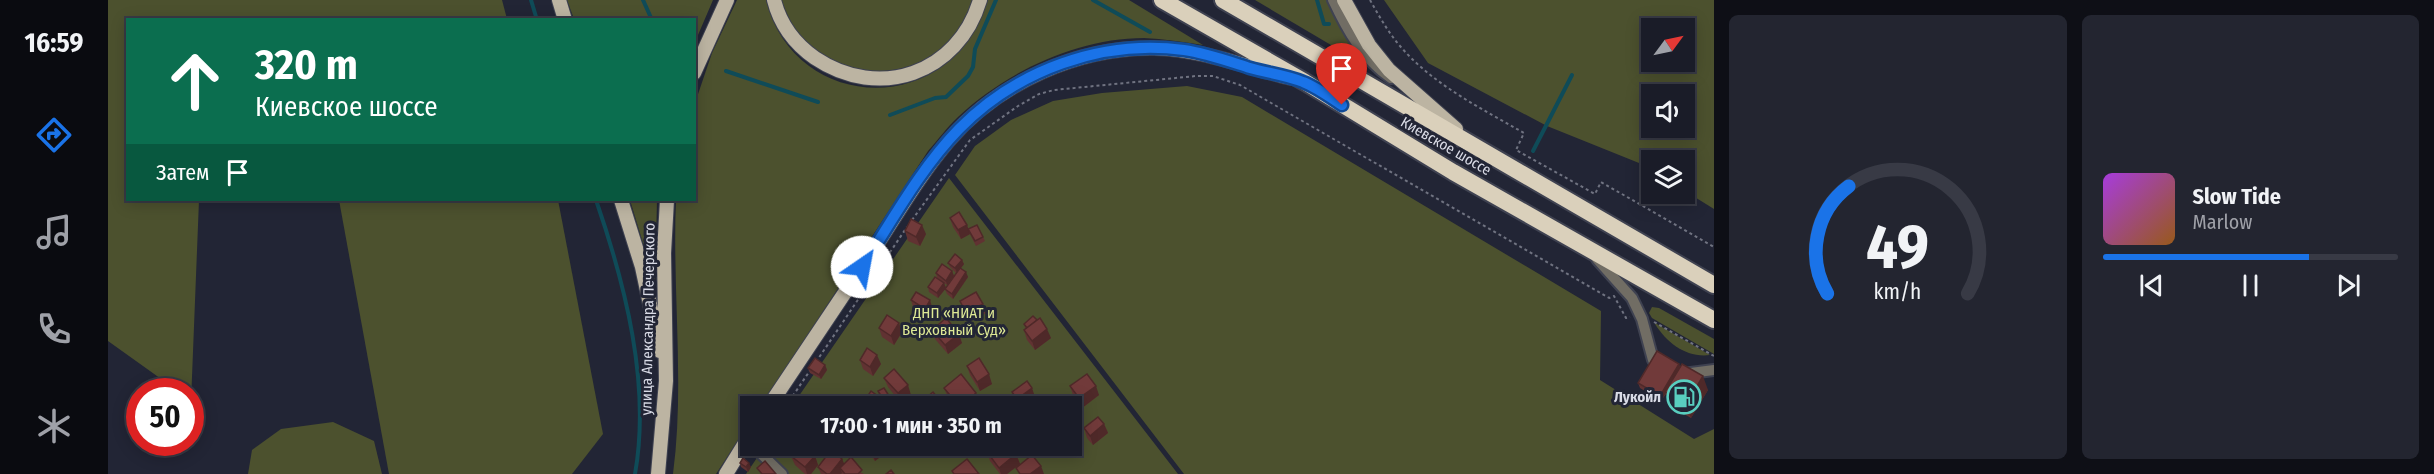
<!DOCTYPE html>
<html lang="ru">
<head>
<meta charset="utf-8">
<style>
	body { margin:0; font-family:"Fira Sans Condensed",sans-serif; background:#232530; color:#f1f3f6; height:100vh; display:flex; flex-direction:column; font-size:22px; white-space:nowrap }
	* { box-sizing:border-box; margin:0 }
	p { font-size:20px; color:#9fa1a8 }
	.icon { flex:none; width:33px; height:33px; fill:none; stroke:currentColor; stroke-width:2; stroke-linecap:round; stroke-linejoin:round }
	.map { position:relative; flex:1; overflow:hidden }
	.side { display:flex; flex-direction:column; gap:15px; padding:15px; background:#0e0f16; width:720px }
	.side>* { flex:none }
	.top-card { position:absolute; left:18px; top:18px; width:570px; height:183px; border-radius:0px; box-shadow:0 3px 15px #0003,0 0 0 2px #383a45; background:#0b6e4f; color:#fff; overflow:hidden }
	.needle { width:39px; rotate:57deg }
	.fabs { position:absolute; left:1533px; top:18px; display:grid; gap:12px }
	.fabs a { display:grid; place-items:center; width:54px; height:54px; border-radius:0px; background:#1a1c28; box-shadow:0 3px 15px #0003,0 0 0 2px #383a45; font-size:30px }
	.speed { position:absolute; left:18px; top:378px; display:flex; gap:12px; font-size:30px; font-weight:700; text-align:center }
	.speed>* { display:grid; place-content:center; width:78px; height:78px; border-radius:50%; background:#1a1c28; box-shadow:0 3px 15px #0003,0 0 0 2px #383a45; line-height:1 }
	.speed .limit { border:9px solid #d22; background:#fff; color:#111 }
	.pin { position:absolute; display:grid; place-items:center; width:51px; height:51px; color:#fff; margin:-62px -26px; border-radius:50% 50% 50% 0; rotate:-45deg; box-shadow:0 0 6px #0007 }
	.pin .icon { rotate:45deg }
	.me { position:absolute; width:66px; margin:-33px; rotate:33deg; stroke-linejoin:round; filter:drop-shadow(0 0 4px #0008) }
	.turn { display:flex; align-items:center; gap:21px; height:126px; padding:0 30px; font-size:27px }
	.turn .icon { width:78px; height:78px; stroke-width:2.5 }
	.turn b { display:block; font-size:42px; line-height:51px }
	.then { display:flex; align-items:center; height:57px; padding:0 30px; background:#0003; gap:12px; font-size:22px }
	.side .card { flex:1; display:flex; flex-direction:column; justify-content:center; gap:9px; min-width:0; padding:0 21px; border-radius:9px; background:#232530 }
	.side .dial { align-items:center; gap:0 }
	.dial svg { height:156px; overflow:visible; fill:none; stroke:#383a45; stroke-width:7; stroke-linecap:round; text-anchor:middle }
	.dial text { fill:#f1f3f6; stroke:none }
	.song { display:flex; align-items:center; gap:18px }
	.cover { width:72px; height:72px; border-radius:9px; background:linear-gradient(135deg,hsl(280 70% 55%),hsl(30 70% 35%)) }
	.played { height:6px; border-radius:3px; background:linear-gradient(90deg,#1a73e8 70%,#383a45 70%) }
	.keys { display:flex; justify-content:space-around; direction:ltr }
	.side .tiles { flex:1; display:grid; gap:15px; grid-template-columns:repeat(2,1fr) }
	.trip { position:absolute; left:632px; top:396px; width:342px; height:60px; border-radius:0px; background:#1a1c28; box-shadow:0 3px 15px #0003,0 0 0 2px #383a45; font-weight:700; line-height:60px; text-align:center }
	main { display:flex; flex:1; min-height:0 }
	.tab-bar { display:flex; flex-direction:column; width:108px; justify-content:space-around; align-items:center; background:#0a0b10; color:#9fa1a8 }
	.tab-bar .icon { width:42px; height:42px }
	.tab-bar .selected { color:#1a73e8 }
	.tab-bar b { font-size:27px; color:#f1f3f6 }
	.map>svg:first-child { display:block }
	.green { fill:#4c512e; fill-rule:evenodd }
	.lines { fill:none; stroke-linecap:round; stroke-linejoin:round }
	.stream { stroke:#0f4b58; stroke-width:4 }
	.minor-casing { stroke:#3f4251; stroke-width:14 }
	.major-casing { stroke:#3f4251; stroke-width:16 }
	.highway-casing { stroke:#3f4251; stroke-width:20 }
	.path { stroke:#707381; stroke-width:2; stroke-dasharray:3 3; stroke-linecap:butt }
	.minor { stroke:#716d64; stroke-width:10 }
	.major { stroke:#bcb4a2; stroke-width:14 }
	.highway { stroke:#dad0bb; stroke-width:16 }
	.wall { fill:#613232 }
	.shaded-wall { fill:#4f2929 }
	.building { fill:#713a3a; stroke:#4f2929; stroke-width:1.5 }
	.route-casing { stroke:#114b97; stroke-width:15 }
	.route { stroke:#1a73e8; stroke-width:10 }
	.labels { text-anchor:middle; stroke-width:6; stroke-linejoin:round; paint-order:stroke }
	.street-label { font-size:15px; fill:#d9dbe6; stroke:#222535 }
	.park-label { font-size:15px; fill:#dee995; stroke:#222535 }
	.poi-label { font-size:15px; font-weight:bold; fill:#d9dbe6; stroke:#222535; text-anchor:end }
</style>
</head>
<body>
<main>
<nav class="tab-bar">
<b>16:59</b>
<svg class="icon selected" aria-label="directions" viewBox="0 0 24 24"><path d="M12 3l9 9-9 9-9-9zM9 14v-3h6M13 9l2 2-2 2"/></svg>
<svg class="icon" aria-label="music" viewBox="0 0 24 24"><path d="M9 18V5l10-2v13"/><circle cx="6" cy="18" r="3"/><circle cx="16" cy="16" r="3"/></svg>
<svg class="icon" aria-label="phone" viewBox="0 0 24 24"><path d="M5 4h4l2 5-3 2q2 4 5 5l2-3 5 2v4C11 20 4 13 5 4z"/></svg>
<svg class="icon" aria-label="climate" viewBox="0 0 24 24"><path d="M12 3v18M4 7l16 10M4 17L20 7"/></svg>
</nav>
<div class="map">
<svg width="1606" height="474" viewBox="0 0 1606 474">
	<rect width="100%" height="100%" fill="#222535"/>
	<g class="green">
		<path d="M0,0H394L399,19L20,20V200H91L83,402L82,392L70,391L0,341Z"/>
		<path d="M459,0H605L587,42L586,20L466,19Z"/>
		<path d="M629,0H658C687,115 845,119 879,0H1021L1095,45C1075,42 1056,39 1036,38C969,38 898,72 850,117C839,127 830,140 820,151L653,406H642V422L608,474H565C577,383 564,291 568,200H586L587,103L604,53Z"/>
		<path d="M673,0H865C862,8 859,18 854,25C820,81 740,86 696,40C685,29 679,14 673,0Z"/>
		<path d="M1147,0H1219L1250,57L1245,58Z"/>
		<path d="M1276,0H1606V209L1577,191L1576,160H1544L1543,171L1531,163L1439,126L1320,63ZM1544,28H1576V62H1544ZM1544,94H1576V128H1544Z"/>
		<path d="M1079,86L1134,97L1493,311L1492,380L1586,439L1606,429V474H1076L847,175L867,146L903,120L945,101L994,93Z"/>
		<path d="M841,178L1070,474H638L657,446H963V406H684Z"/>
		<path d="M231,200H450L495,434L464,474H281Z"/>
		<path d="M522,200H549L547,283Z"/>
		<path d="M1544,307L1551,308L1606,339V354L1544,318L1541,313Z"/>
		<path d="M1547,324V323L1602,355C1578,358 1559,343 1547,324Z"/>
		<path d="M225,422L266,441L274,474H140L144,450L173,429Z"/>
	</g>
	<g class="lines">
		<g class="stream">
			<path d="M423,0L429,20"/>
			<path d="M535,0L544,20"/>
			<path d="M985,0L1042,32"/>
			<path d="M1209,0L1216,24H1221"/>
			<path d="M618,71L710,102"/>
			<path d="M782,115L827,98L838,97L860,76L865,67L867,49L888,0"/>
			<path d="M1425,151L1464,75"/>
			<path d="M488,200C517,284 543,384 527,474"/>
		</g>
		<defs>
			<g id="minor">
				<path d="M1225,0C1239,30 1255,59 1283,78"/>
				<path d="M1489,259L1524,298L1534,319L1545,360L1556,367"/>
				<path d="M1575,374L1606,370"/>
				<path d="M645,446L674,474"/>
			</g>
			<g id="major">
				<path d="M451,0L457,20"/>
				<path d="M666,0C672,24 687,44 707,58C771,101 850,74 872,0"/>
				<path d="M1236,0L1261,45L1281,70L1348,129"/>
				<path d="M586,73L619,0"/>
				<path d="M513,200L534,267L552,351"/>
				<path d="M661,406C695,355 730,303 764,252C789,214 812,174 841,140C891,82 970,47 1046,48C1093,49 1138,67 1183,78"/>
				<path d="M550,474L558,381L556,253L559,200"/>
				<path d="M618,474L642,435"/>
			</g>
			<g id="highway">
				<path d="M1054,0L1197,82L1345,172L1606,320"/>
				<path d="M1115,0L1606,285"/>
			</g>
		</defs>
		<use href="#minor" class="minor-casing"/>
		<use href="#major" class="major-casing"/>
		<use href="#highway" class="highway-casing"/>
		<g class="path">
			<path d="M1262,0C1271,16 1280,32 1292,46C1324,84 1374,109 1416,133L1408,150L1487,194L1493,182L1606,247"/>
			<path d="M804,220L862,140L910,106L931,94L946,90L1088,76H1105L1132,85L1501,298L1506,296L1518,318L1522,317"/>
			<path d="M1546,322L1606,356"/>
			<path d="M708,362L799,227"/>
			<path d="M678,406L703,369"/>
		</g>
		<use href="#minor" class="minor"/>
		<use href="#major" class="major"/>
		<use href="#highway" class="highway"/>
	</g>
	<g class="wall">
		<path d="M842,218L859,225L860,229L875,237L877,241L868,246L862,234L853,239L845,227Z"/>
		<path d="M797,231L818,234L812,246L800,241Z"/>
		<path d="M840,263L856,264L853,268L860,277L845,299L839,294L837,289L848,273L842,267Z"/>
		<path d="M844,271L846,276L839,285L829,278L828,273Z"/>
		<path d="M768,274H783L776,284L769,279Z"/>
		<path d="M836,283L838,288L830,298L821,292L820,287Z"/>
		<path d="M803,300L825,310L820,318L806,310Z"/>
		<path d="M852,301L875,304L878,313L861,322L855,310Z"/>
		<path d="M916,324L943,338L927,350L919,340L916,330L918,329Z"/>
		<path d="M771,328L794,332L786,345L774,337Z"/>
		<path d="M824,330L854,343L840,354L827,339Z"/>
		<path d="M752,360L773,364L765,376L755,369Z"/>
		<path d="M1571,364L1572,367L1600,390L1583,418L1562,406L1558,394L1553,401L1532,388L1530,383Z"/>
		<path d="M717,365L719,370L713,379L702,373L700,368Z"/>
		<path d="M859,366L884,384L872,391L862,375Z"/>
		<path d="M776,378L803,395L793,403L780,387Z"/>
		<path d="M962,386L991,395L974,408L965,395Z"/>
		<path d="M836,388L868,393L871,402L866,406H847L840,397Z"/>
		<path d="M770,391L783,399L784,403L779,406L774,400L777,406H756L755,403L773,398Z"/>
		<path d="M825,392L836,406H821L818,398Z"/>
		<path d="M904,392L927,397L914,406H911L907,401Z"/>
		<path d="M996,424L1000,433L985,445L979,438L976,428Z"/>
		<path d="M659,446H671L666,452Z"/>
		<path d="M756,446H783L784,448L767,461Z"/>
		<path d="M879,452L908,454L912,464L899,474H892L882,461Z"/>
		<path d="M683,456H707L710,465L703,474H697L687,465Z"/>
		<path d="M734,459L736,464L756,474H734V473L733,474H713L710,467Z"/>
		<path d="M632,463L643,467L640,472L633,467Z"/>
	</g>
	<g class="shaded-wall">
		<path d="M814,225L818,234L812,246L808,237Z"/>
		<path d="M859,225L862,234L853,239L850,230Z"/>
		<path d="M854,260L856,264L849,273L847,268Z"/>
		<path d="M781,269L783,274L776,284L775,279Z"/>
		<path d="M844,271L846,276L839,285L838,281Z"/>
		<path d="M858,272L860,277L845,299L844,294Z"/>
		<path d="M836,283L838,288L830,298L829,293Z"/>
		<path d="M822,300L825,310L820,318L817,309Z"/>
		<path d="M791,323L794,332L786,345L783,336Z"/>
		<path d="M939,329L943,338L927,350L924,341Z"/>
		<path d="M851,334L854,343L840,354L837,345Z"/>
		<path d="M769,355L773,364L765,376L762,367Z"/>
		<path d="M1571,364L1572,369L1553,401L1552,396Z"/>
		<path d="M717,365L719,370L713,379L711,375Z"/>
		<path d="M881,374L884,384L872,391L869,382Z"/>
		<path d="M1595,376L1600,390L1583,418L1578,405Z"/>
		<path d="M800,385L803,395L793,403L790,393Z"/>
		<path d="M988,386L991,395L974,408L971,398Z"/>
		<path d="M924,388L927,397L914,406H912L909,399Z"/>
		<path d="M868,393L871,402L866,406H853Z"/>
		<path d="M774,399L777,406H769Z"/>
		<path d="M783,399L784,403L779,406L777,402Z"/>
		<path d="M996,424L1000,433L985,445L982,436Z"/>
		<path d="M666,446H671L666,452L664,447Z"/>
		<path d="M771,446H783L784,448L767,461L764,451Z"/>
		<path d="M908,454L912,464L899,474H893L891,468Z"/>
		<path d="M707,456L710,465L703,474H699L697,467Z"/>
		<path d="M734,459L738,468H732L734,473L733,474H722Z"/>
		<path d="M641,463L643,467L640,472L638,467Z"/>
		<path d="M933,466L936,474H922Z"/>
	</g>
	<g class="building">
		<path d="M851,212L859,225L850,230L842,218Z"/>
		<path d="M803,219L814,225L808,237L797,231Z"/>
		<path d="M869,225L875,237L867,241L860,229Z"/>
		<path d="M847,254L854,260L847,268L840,263Z"/>
		<path d="M834,264L844,271L838,281L828,273Z"/>
		<path d="M774,265L781,269L775,279L768,274Z"/>
		<path d="M852,268L858,272L844,294L837,289Z"/>
		<path d="M827,277L836,283L829,293L820,287Z"/>
		<path d="M808,292L822,300L817,309L803,300Z"/>
		<path d="M868,292L875,304L858,313L852,301Z"/>
		<path d="M779,315L791,323L783,336L771,328Z"/>
		<path d="M925,316L929,320L919,328L916,324Z"/>
		<path d="M838,318L851,334L837,345L824,330Z"/>
		<path d="M932,318L939,329L924,341L916,330Z"/>
		<path d="M759,348L769,355L762,367L752,360Z"/>
		<path d="M1549,351L1571,364L1552,396L1530,383Z"/>
		<path d="M707,358L717,365L711,375L700,368Z"/>
		<path d="M871,358L881,374L869,382L859,366Z"/>
		<path d="M1574,364L1595,376L1578,405L1557,392Z"/>
		<path d="M786,369L800,385L790,393L776,378Z"/>
		<path d="M853,374L868,393L853,406H851L836,388Z"/>
		<path d="M979,374L988,386L971,398L962,386Z"/>
		<path d="M919,381L924,388L909,399L904,392Z"/>
		<path d="M776,388L783,399L777,402L770,391Z"/>
		<path d="M763,391L774,399L769,406H760L755,403Z"/>
		<path d="M825,392L836,406H825L818,398Z"/>
		<path d="M726,401L734,406H722Z"/>
		<path d="M990,417L996,424L982,436L976,428Z"/>
		<path d="M692,446H694L707,456L697,467L683,456Z"/>
		<path d="M759,446H771L764,451Z"/>
		<path d="M887,446H901L908,454L891,468L879,452Z"/>
		<path d="M723,450L734,459L722,474H719L710,467Z"/>
		<path d="M924,455L933,466L922,474H912L908,468Z"/>
		<path d="M743,457L754,470L750,474H737L732,468Z"/>
		<path d="M635,458L641,463L638,467L632,463Z"/>
		<path d="M859,459L871,474H846L844,471Z"/>
		<path d="M657,461L668,474H654L649,468Z"/>
		<path d="M783,470L786,474H778Z"/>
	</g>
	<g class="lines">
		<defs>
			<path id="route" d="M754,267C784,221 812,169 851,129C909,70 994,39 1076,50C1098,53 1120,61 1142,68C1159,73 1178,75 1195,82C1208,87 1222,97 1234,105"/>
		</defs>
		<use href="#route" class="route-casing"/>
		<use href="#route" class="route"/>
	</g>
	<defs>
		<symbol id="fuel-ring" viewBox="-11 -11 22 22"><circle r="9.5" fill="#222535" stroke="#59cebf" stroke-width="1.5"/><path d="M-5.5-6h7V0h2V4h1.3V-2.5L3-4.5l.8-.8L6-3V5H2.5V1h-1V6h-7ZM-4.2-4.7v3.2H.2V-4.7Z" fill="#59cebf"/></symbol>
	</defs>
	<g fill-rule="evenodd">
		<use href="#fuel-ring" x="1557" y="378" width="38" height="38"/>
	</g>
	<g class="labels">
		<g class="street-label">
			<text transform="translate(1338 146) rotate(30)" y="5">Киевское шоссе</text>
			<text transform="translate(540 319) rotate(-89)" y="5">улица Александра Печерского</text>
		</g>
		<g class="park-label">
			<text x="846" y="318">ДНП «НИАТ и<tspan x="846" dy="17">Верховный Суд»</tspan></text>
		</g>
		<g class="poi-label">
			<text x="1553" y="402">Лукойл</text>
		</g>
	</g>
</svg>
<div class="fabs">
<a><svg class="needle" viewBox="-14 -14 28 28"><path d="M0-13l5 13h-10z" fill="#e53935"/><path d="M0 13l5-13h-10z" fill="#9fa1a8"/></svg></a>
<a><svg class="icon" aria-label="sound" viewBox="0 0 24 24"><path d="M4 9h4l5-4v14l-5-4H4zM17 9q2 3 0 6"/></svg></a>
<a><svg class="icon" aria-label="layers" viewBox="0 0 24 24"><path d="M12 4l9 5-9 5-9-5zM3 14l9 5 9-5"/></svg></a>
</div>
<div class="speed"><div class="limit">50</div></div>
<div class="pin" style="left:1234px;top:105px;background:#d93025"><svg class="icon" aria-label="arrive" viewBox="0 0 24 24"><path d="M6 21V4h12l-3 4 3 4H6"/></svg></div>
<svg class="me" style="left:754px;top:267px" viewBox="-20 -20 40 40"><circle r="19" fill="#fff"/><path d="M0-13L10 11 0 6-10 11z" fill="#1a73e8"/></svg>
<div class="trip">17:00 · 1 мин · 350 m</div>
<div class="top-card">
<div class="turn"><svg class="icon" aria-label="ahead" viewBox="0 0 24 24"><path d="M12 20V5M6 11l6-6 6 6"/></svg><div><b>320 m</b>Киевское шоссе</div></div>
<div class="then">Затем<svg class="icon" aria-label="arrive" viewBox="0 0 24 24"><path d="M6 21V4h12l-3 4 3 4H6"/></svg></div>
</div>
</div>
<section class="side">
<div class="tiles">
<div class="card dial"><svg viewBox="0 0 100 80">
<path d="M14 69A42 42 0 1 1 86 69"/>
<path d="M14 69A42 42 0 0 1 25 14" stroke="#1a73e8"/>
<text x="50" y="56" font-size="32" font-weight="700">49</text>
<text x="50" y="72" font-size="11">km/h</text>
</svg></div>
<div class="card">
<div class="song"><i class="cover"></i><div><b>Slow Tide</b><p>Marlow</p></div></div>
<div class="played"></div>
<div class="keys"><svg class="icon" aria-label="previous" viewBox="0 0 24 24"><path d="M18 5L8 12l10 7zM5 5v14"/></svg><svg class="icon" aria-label="pause" viewBox="0 0 24 24"><path d="M8 5v14M16 5v14"/></svg><svg class="icon" aria-label="next" viewBox="0 0 24 24"><path d="M6 5l10 7-10 7zM19 5v14"/></svg></div>
</div>
</div>
</section>
</main>
</body>
</html>
